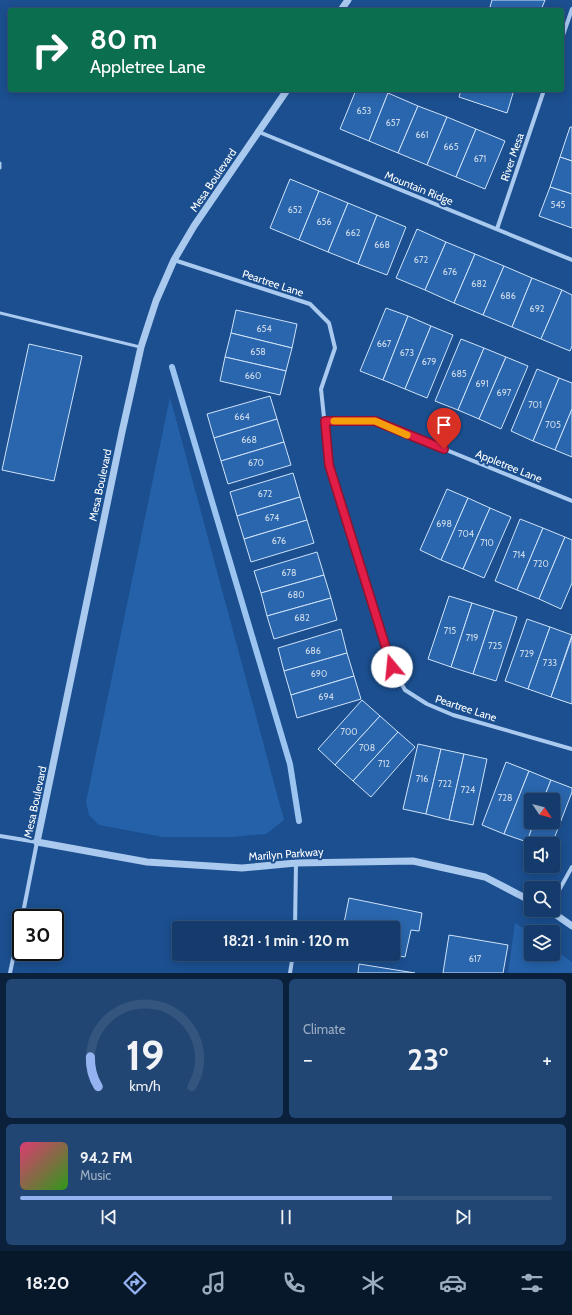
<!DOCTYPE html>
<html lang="en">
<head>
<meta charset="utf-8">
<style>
	body { margin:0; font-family:Cabin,sans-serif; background:#214673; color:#f1f3f6; height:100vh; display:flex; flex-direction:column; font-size:15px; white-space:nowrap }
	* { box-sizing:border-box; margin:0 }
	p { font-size:13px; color:#9dadc1 }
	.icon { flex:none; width:22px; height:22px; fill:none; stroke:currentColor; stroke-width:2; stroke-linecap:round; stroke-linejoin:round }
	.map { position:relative; height:973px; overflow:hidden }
	.side { display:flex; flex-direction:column; gap:6px; padding:6px; background:#0b203b; flex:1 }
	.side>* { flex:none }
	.hud { position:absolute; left:8px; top:8px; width:556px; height:84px; border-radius:4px; box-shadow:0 2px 10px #0003,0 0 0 1px #33557e; background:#0b6e4f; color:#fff; overflow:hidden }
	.needle { width:26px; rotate:125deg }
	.tools { position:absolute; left:524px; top:793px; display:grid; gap:8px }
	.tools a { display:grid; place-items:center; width:36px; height:36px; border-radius:4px; background:#143b6b; box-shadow:0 2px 10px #0003,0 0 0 1px #33557e; font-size:20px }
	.speed { position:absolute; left:12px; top:909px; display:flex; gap:8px; font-size:20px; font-weight:700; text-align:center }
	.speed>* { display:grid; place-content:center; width:52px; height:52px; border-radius:50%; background:#143b6b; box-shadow:0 2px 10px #0003,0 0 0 1px #33557e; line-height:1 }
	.speed .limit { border:2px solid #111; border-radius:6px; background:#fff; color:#111 }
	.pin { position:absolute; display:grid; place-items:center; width:34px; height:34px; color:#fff; margin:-41px -17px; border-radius:50% 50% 50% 0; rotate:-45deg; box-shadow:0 0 4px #0007 }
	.pin .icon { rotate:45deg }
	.me { position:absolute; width:44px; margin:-22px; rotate:343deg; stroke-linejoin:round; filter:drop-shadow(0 0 3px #0008) }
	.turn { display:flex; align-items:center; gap:14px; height:84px; padding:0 16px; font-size:18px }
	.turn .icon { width:52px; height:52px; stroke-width:2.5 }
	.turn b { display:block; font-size:28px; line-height:34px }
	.big { font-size:30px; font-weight:800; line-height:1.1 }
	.side .widget { flex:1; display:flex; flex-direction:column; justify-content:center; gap:6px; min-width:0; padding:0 14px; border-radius:6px; background:#214673 }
	.side .dial { align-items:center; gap:0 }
	.dial svg { height:104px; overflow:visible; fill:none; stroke:#33557e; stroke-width:7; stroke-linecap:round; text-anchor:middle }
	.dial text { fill:#f1f3f6; stroke:none }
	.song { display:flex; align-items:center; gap:12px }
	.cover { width:48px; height:48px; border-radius:6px; background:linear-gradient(135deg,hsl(340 70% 55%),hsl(110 70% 35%)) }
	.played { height:4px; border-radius:2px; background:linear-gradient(90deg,#95b2f1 70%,#33557e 70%) }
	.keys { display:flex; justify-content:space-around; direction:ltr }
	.heat { display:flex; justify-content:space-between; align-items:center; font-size:22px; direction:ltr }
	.side .tiles { flex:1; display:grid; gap:6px; grid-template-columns:1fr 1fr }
	.widget:last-child { grid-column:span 2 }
	.trip { position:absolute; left:172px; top:921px; width:228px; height:40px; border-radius:4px; background:#143b6b; box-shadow:0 2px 10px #0003,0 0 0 1px #33557e; font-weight:800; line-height:40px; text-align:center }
	.menu { display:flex; height:64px; justify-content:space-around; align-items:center; background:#08182b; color:#9dadc1 }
	.menu .icon { width:28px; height:28px }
	.menu .selected { color:#95b2f1 }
	.menu b { font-size:18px; color:#f1f3f6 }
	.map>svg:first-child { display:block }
	.green { fill:#2461a8 }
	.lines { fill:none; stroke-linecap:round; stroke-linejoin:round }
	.stream { stroke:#9cc4f0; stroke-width:6 }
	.building { fill:#2a66ad; stroke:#cfe3fa }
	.service { stroke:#a9c9ee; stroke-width:3 }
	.minor { stroke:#a9c9ee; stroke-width:4 }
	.tertiary { stroke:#a9c9ee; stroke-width:7 }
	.route-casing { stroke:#92132f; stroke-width:10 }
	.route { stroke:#e11d48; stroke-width:7 }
	.slow { stroke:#f59e0b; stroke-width:7 }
	.labels { text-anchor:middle; stroke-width:4; stroke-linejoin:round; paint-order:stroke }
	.number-label { font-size:9px; fill:#cad9ea }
	.street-label { font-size:11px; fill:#fff; stroke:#1b4f8f }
</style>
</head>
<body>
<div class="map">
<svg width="572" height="973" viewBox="0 0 572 973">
	<rect width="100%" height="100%" fill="#1b4f8f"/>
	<g class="green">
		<path d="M170,397L284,820L266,834L231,837H163L99,825L89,815L86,802Z"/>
		<path d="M515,923L531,934V954H553V949L572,962V973H508Z"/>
	</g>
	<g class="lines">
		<path class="stream" d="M172,367L290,764L299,821"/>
	</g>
	<g class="building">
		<path d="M492,0H545L541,10H500L490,7Z"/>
		<path d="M356,90H380L388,93L369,141L340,129Z"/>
		<path d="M461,90H514L507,113L459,97Z"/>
		<path d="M388,93L418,106L398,153L369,141Z"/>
		<path d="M418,106L447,117L427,165L398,153Z"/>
		<path d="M447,117L476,129L456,177L427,165Z"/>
		<path d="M570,127H572V161L560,157Z"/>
		<path d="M476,129L505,141L485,189L456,177Z"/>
		<path d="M560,157L572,161V194L550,187Z"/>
		<path d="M290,179L319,191L299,240L270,228Z"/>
		<path d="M550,187L572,194V228L539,216Z"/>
		<path d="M319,191L348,203L328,252L299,240Z"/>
		<path d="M348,203L377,215L358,264L328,252Z"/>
		<path d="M377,215L406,227L387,275L358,264Z"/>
		<path d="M417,229L446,242L425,290L396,278Z"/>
		<path d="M446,242L475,254L454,303L425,290Z"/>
		<path d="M475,254L504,266L483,315L454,303Z"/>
		<path d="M504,266L532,278L512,327L483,315Z"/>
		<path d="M532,278L562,290L541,339L512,327Z"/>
		<path d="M562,290L572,295V346L570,351L541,339Z"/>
		<path d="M386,308L408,316L383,380L360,371Z"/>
		<path d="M236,310L297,324L292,348L231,333Z"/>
		<path d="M408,316L431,326L405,389L383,380Z"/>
		<path d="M431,326L453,335L427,398L405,389Z"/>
		<path d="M231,333L292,348L286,371L225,357Z"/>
		<path d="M461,339L484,348L458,410L435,401Z"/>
		<path d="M29,344L82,356L54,481L2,470Z"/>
		<path d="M484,348L506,357L479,419L458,410Z"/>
		<path d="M225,357L286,371L280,395L220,381Z"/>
		<path d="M506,357L528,366L501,429L479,419Z"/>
		<path d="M537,369L559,378L533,441L511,431Z"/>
		<path d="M559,378L572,383V409L555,450L533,441Z"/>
		<path d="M270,396L277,419L214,438L207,414Z"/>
		<path d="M572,409V457L555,450Z"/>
		<path d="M277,419L284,442L221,461L214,438Z"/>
		<path d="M284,442L291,465L228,484L221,461Z"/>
		<path d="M293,473L300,497L237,516L230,492Z"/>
		<path d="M447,489L468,498L441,560L420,550Z"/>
		<path d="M300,497L307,520L244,539L237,516Z"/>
		<path d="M468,498L490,508L463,569L441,560Z"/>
		<path d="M490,508L511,517L484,578L463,569Z"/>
		<path d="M520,519L543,528L517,590L495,581Z"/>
		<path d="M307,520L314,543L251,562L244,539Z"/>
		<path d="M543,528L565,537L539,599L517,590Z"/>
		<path d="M565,537L572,540V583L561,609L539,599Z"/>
		<path d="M317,552L324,575L261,593L254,571Z"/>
		<path d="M324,575L331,598L267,616L261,593Z"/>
		<path d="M449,596L472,603L451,667L428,659Z"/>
		<path d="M331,598L337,620L274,639L267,616Z"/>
		<path d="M472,603L494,610L473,674L451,667Z"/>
		<path d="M494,610L517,617L496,681L473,674Z"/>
		<path d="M527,619L550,627L528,689L505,681Z"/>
		<path d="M550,627L572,635L551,697L528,689Z"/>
		<path d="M341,629L347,653L284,671L278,648Z"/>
		<path d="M572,637V704L551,697Z"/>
		<path d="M347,653L354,676L291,695L284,671Z"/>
		<path d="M354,676L361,699L297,718L291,695Z"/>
		<path d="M362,700L380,716L335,765L318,749Z"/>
		<path d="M380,716L398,732L353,781L335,765Z"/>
		<path d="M398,732L415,747L371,797L353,781Z"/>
		<path d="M418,744L441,749L426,814L403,809Z"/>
		<path d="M441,749L464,754L449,820L426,814Z"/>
		<path d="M464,754L487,759L473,825L449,820Z"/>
		<path d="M506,762L529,771L504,834L482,825Z"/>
		<path d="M529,771L551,780L543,800H531V822H534L527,842L504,834Z"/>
		<path d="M551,780L572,788V792L552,844H531L527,842L534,822H553V800H543Z"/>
		<path d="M349,898L422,913L419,931L411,930L405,957L389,954H393V928H343Z"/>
		<path d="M449,935L508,945L503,973H443Z"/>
		<path d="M344,954H366L365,958Z"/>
		<path d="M359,964L415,973H358Z"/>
	</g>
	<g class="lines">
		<g class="service">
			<path d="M0,163V168"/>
			<path d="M0,313L140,347"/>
		</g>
		<g class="minor">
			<path d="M562,38L572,9"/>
			<path d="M259,132L572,260"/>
			<path d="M497,229L544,90"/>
			<path d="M174,260L310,304L329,323L335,348L321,389L329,465L392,667L405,690L427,704L453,715L572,749"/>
			<path d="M325,421H375L572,501"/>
			<path d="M0,836L37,842L22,918"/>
			<path d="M553,901L572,867"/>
			<path d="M295,928L296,863"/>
			<path d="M10,973L21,921"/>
			<path d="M290,973L293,954"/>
		</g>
		<g class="tertiary">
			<path d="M341,10L348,0"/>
			<path d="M287,90L194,226L174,260L156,301L141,347L122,432L37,842L147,862L242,868L296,863L413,861L485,877L531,901"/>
			<path d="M549,910L572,926"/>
		</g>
	</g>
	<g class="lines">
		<defs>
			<path id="route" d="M392,667L329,465L325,421H375L444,449"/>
		</defs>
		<use href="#route" class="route-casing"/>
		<use href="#route" class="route"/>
		<path class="slow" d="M334,421H375L407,435"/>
	</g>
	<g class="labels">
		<g class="number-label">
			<text x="364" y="114">653</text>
			<text x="393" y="126">657</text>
			<text x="422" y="138">661</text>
			<text x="451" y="150">665</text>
			<text x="480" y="162">671</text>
			<text x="558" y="208">545</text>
			<text x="295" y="213">652</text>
			<text x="324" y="225">656</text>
			<text x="353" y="236">662</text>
			<text x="382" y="248">668</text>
			<text x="421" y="263">672</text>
			<text x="450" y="275">676</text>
			<text x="479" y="287">682</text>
			<text x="508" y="299">686</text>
			<text x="537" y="312">692</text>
			<text x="264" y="332">654</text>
			<text x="384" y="347">667</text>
			<text x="258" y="355">658</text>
			<text x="407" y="356">673</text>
			<text x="429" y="365">679</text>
			<text x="459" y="377">685</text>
			<text x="253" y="379">660</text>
			<text x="482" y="387">691</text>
			<text x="504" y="396">697</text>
			<text x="535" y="408">701</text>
			<text x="242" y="420">664</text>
			<text x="553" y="428">705</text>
			<text x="249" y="443">668</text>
			<text x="256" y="466">670</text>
			<text x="265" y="497">672</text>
			<text x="272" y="521">674</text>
			<text x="444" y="527">698</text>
			<text x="466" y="537">704</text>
			<text x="279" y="544">676</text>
			<text x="487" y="546">710</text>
			<text x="519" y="558">714</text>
			<text x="541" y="567">720</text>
			<text x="289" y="576">678</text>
			<text x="296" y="598">680</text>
			<text x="302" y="621">682</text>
			<text x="450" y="634">715</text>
			<text x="472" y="641">719</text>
			<text x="495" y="649">725</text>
			<text x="313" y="654">686</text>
			<text x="527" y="657">729</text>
			<text x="550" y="666">733</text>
			<text x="319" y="677">690</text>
			<text x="326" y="700">694</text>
			<text x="349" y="735">700</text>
			<text x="367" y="751">708</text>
			<text x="384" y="767">712</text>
			<text x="422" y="782">716</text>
			<text x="445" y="787">722</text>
			<text x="468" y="793">724</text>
			<text x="505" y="801">728</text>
			<text x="475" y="962">617</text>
		</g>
		<g class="street-label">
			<text transform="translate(512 157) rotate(-71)" y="4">River Mesa</text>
			<text transform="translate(213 180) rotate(-56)" y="4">Mesa Boulevard</text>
			<text transform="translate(419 188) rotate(22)" y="4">Mountain Ridge</text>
			<text transform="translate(273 283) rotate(18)" y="4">Peartree Lane</text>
			<text transform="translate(509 466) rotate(22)" y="4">Appletree Lane</text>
			<text transform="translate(100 485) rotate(-78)" y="4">Mesa Boulevard</text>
			<text transform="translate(466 708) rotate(18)" y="4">Peartree Lane</text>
			<text transform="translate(35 802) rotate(-78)" y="4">Mesa Boulevard</text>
			<text transform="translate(286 854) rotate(-4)" y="4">Marilyn Parkway</text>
		</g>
	</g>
</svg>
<div class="tools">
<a><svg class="needle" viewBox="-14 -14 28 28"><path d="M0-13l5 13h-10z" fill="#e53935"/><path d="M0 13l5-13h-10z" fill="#9dadc1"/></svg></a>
<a><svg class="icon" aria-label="sound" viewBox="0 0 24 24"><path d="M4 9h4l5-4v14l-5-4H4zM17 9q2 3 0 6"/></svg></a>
<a><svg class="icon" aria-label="search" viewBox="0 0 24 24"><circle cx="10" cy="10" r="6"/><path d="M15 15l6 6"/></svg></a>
<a><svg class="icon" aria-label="layers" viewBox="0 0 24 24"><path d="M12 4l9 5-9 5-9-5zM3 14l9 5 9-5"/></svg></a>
</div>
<div class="speed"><div class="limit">30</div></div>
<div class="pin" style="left:444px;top:449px;background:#d93025"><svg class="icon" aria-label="arrive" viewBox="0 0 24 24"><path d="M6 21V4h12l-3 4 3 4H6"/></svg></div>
<svg class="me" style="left:392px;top:667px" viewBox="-20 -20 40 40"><circle r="19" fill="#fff"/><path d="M0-13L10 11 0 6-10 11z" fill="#e11d48"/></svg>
<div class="trip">18:21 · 1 min · 120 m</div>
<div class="hud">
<div class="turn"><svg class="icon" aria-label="right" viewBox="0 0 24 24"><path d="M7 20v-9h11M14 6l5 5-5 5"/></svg><div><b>80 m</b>Appletree Lane</div></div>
</div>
</div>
<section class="side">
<div class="tiles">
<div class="widget dial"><svg viewBox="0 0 100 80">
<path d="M14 69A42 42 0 1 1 86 69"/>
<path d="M14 69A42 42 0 0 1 8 46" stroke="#95b2f1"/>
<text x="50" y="56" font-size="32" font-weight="700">19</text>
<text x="50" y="72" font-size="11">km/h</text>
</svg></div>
<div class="widget"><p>Climate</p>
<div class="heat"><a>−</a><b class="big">23°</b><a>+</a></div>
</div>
<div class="widget">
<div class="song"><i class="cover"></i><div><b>94.2 FM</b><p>Music</p></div></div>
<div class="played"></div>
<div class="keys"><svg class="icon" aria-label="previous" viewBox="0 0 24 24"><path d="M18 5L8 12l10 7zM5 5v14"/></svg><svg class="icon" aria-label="pause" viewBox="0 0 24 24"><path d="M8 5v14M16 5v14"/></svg><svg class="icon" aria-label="next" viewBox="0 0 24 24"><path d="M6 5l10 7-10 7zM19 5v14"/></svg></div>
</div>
</div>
</section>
<nav class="menu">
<b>18:20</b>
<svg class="icon selected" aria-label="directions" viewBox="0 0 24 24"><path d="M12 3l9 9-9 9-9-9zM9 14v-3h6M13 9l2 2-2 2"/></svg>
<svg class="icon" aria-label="music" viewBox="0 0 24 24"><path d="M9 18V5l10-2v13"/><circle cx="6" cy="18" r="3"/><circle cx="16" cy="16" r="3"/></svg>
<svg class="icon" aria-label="phone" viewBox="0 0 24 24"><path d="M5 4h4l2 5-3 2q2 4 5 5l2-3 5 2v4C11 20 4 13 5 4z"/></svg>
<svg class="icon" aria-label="climate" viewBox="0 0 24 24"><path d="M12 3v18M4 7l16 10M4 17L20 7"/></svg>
<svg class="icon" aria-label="car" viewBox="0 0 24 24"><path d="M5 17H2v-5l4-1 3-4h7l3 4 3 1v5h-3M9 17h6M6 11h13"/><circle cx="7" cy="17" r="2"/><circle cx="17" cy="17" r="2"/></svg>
<svg class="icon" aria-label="filters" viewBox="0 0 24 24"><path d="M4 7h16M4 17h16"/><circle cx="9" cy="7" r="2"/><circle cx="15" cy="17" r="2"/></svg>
</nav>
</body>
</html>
